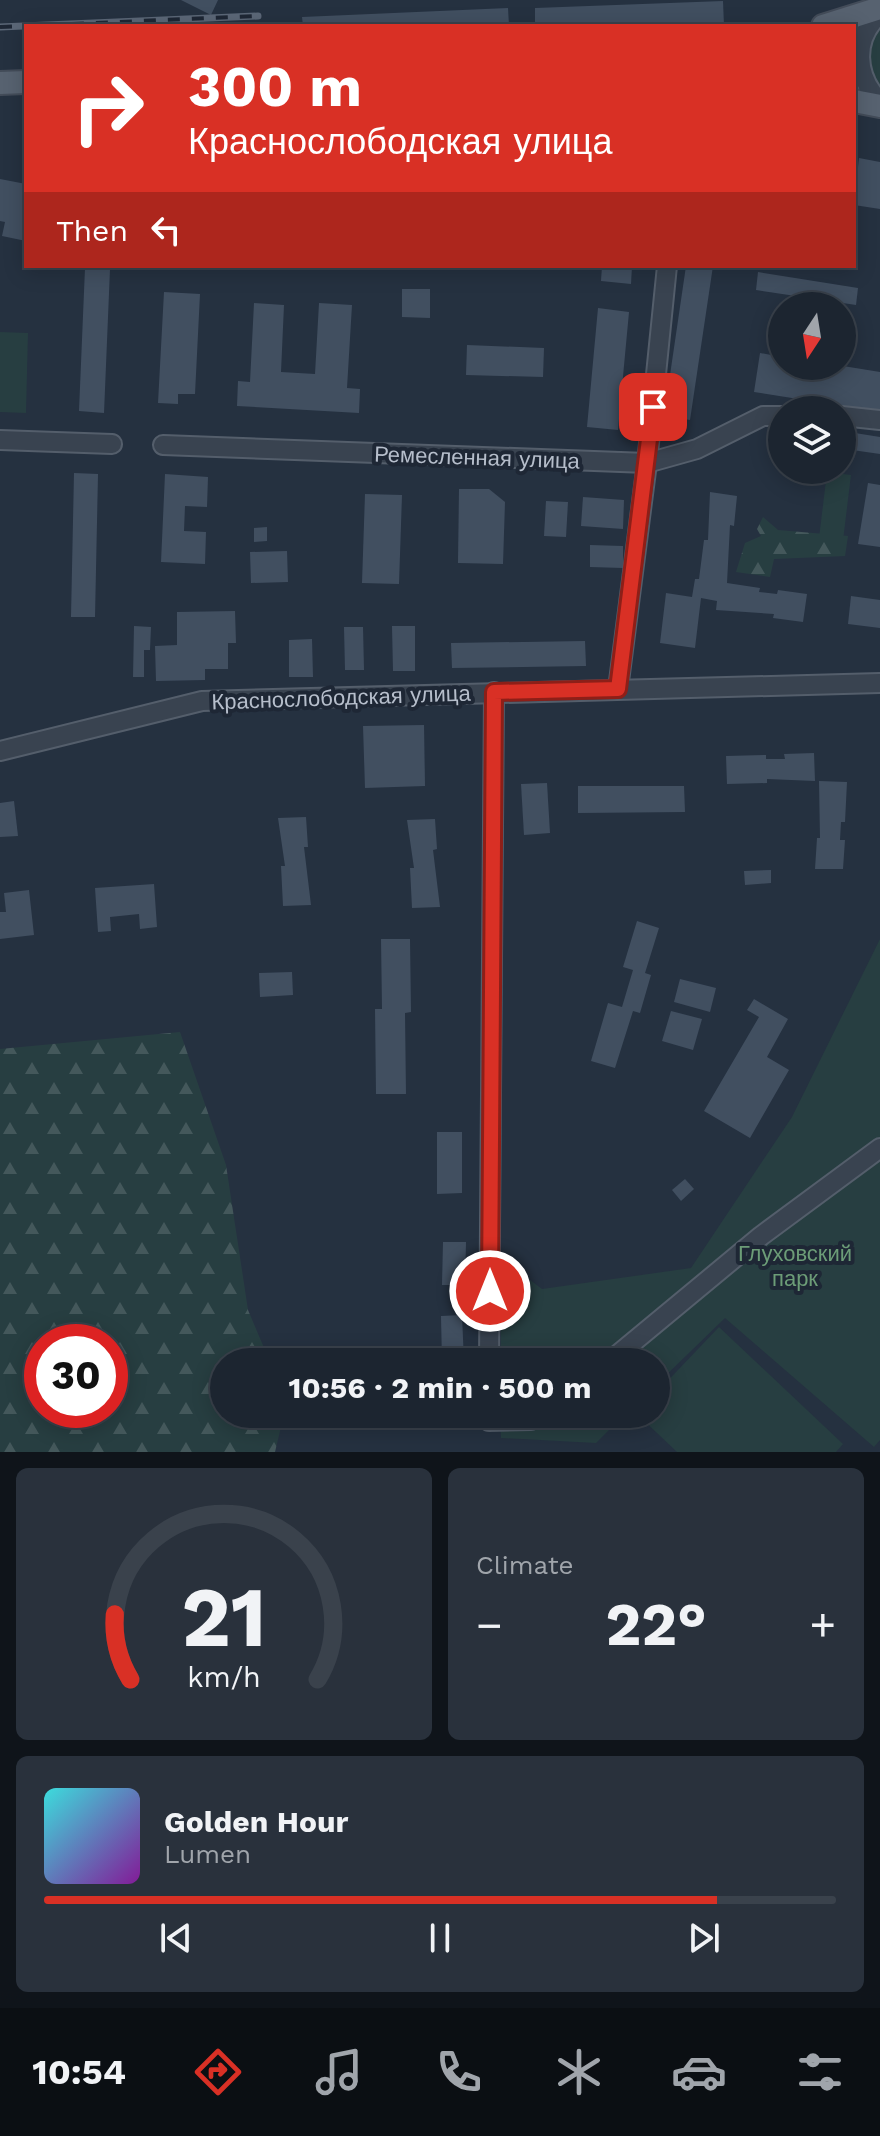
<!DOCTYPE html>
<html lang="en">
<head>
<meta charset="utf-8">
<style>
	body { margin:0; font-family:"Work Sans",sans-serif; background:#29313c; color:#f1f3f6; height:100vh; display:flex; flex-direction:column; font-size:30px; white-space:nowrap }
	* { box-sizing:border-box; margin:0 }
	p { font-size:26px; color:#a0a5ab }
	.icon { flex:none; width:44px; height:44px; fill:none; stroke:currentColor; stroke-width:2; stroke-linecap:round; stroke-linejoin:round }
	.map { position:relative; height:1452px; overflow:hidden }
	.sheet { display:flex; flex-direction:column; gap:16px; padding:16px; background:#0f141a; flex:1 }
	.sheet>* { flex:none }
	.top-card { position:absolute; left:24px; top:24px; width:832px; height:244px; border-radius:0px; box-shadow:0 4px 20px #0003,0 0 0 2px #3a424c; background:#d93025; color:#fff; overflow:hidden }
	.needle { width:52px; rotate:192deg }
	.fabs { position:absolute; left:768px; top:292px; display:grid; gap:16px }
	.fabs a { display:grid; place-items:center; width:88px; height:88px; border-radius:50%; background:#1c2530; box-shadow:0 4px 20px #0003,0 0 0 2px #3a424c; font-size:40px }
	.speed { position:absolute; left:24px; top:1324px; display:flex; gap:16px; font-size:40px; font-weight:700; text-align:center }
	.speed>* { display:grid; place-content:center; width:104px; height:104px; border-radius:50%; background:#1c2530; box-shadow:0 4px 20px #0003,0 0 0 2px #3a424c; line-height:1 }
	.speed .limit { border:12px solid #d22; background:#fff; color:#111 }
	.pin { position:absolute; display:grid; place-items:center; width:68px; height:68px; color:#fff; margin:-34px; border-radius:16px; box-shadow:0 4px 12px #0006 }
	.me { position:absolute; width:88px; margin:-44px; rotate:0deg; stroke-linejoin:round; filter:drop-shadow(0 0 6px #0008) }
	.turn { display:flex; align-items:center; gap:28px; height:168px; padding:0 32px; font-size:36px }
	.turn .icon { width:104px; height:104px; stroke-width:2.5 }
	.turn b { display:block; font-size:56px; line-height:68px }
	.then { display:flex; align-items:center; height:76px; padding:0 32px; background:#0003; gap:16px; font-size:30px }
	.big { font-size:60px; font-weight:700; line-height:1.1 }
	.sheet .tile { flex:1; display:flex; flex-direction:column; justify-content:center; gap:12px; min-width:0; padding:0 28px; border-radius:12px; background:#29313c }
	.sheet .dial { align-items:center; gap:0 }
	.dial svg { height:208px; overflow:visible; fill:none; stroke:#3a424c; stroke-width:7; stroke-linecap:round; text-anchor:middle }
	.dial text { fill:#f1f3f6; stroke:none }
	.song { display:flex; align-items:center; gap:24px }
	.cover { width:96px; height:96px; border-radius:12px; background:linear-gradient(135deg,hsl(180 70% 55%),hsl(290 70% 35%)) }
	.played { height:8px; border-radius:4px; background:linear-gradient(90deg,#d93025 85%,#3a424c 85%) }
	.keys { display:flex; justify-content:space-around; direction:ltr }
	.heat { display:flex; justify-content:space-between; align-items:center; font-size:44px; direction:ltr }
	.sheet .tiles { flex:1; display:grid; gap:16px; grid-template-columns:1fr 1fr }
	.tile:last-child { grid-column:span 2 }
	.trip { position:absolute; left:210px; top:1348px; width:460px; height:80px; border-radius:40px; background:#1c2530; box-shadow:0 4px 20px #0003,0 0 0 2px #3a424c; font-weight:700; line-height:80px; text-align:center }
	.tabs { display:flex; height:128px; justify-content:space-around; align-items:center; background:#0b0f13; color:#a0a5ab }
	.tabs .icon { width:56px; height:56px }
	.tabs .selected { color:#d93025 }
	.tabs b { font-size:36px; color:#f1f3f6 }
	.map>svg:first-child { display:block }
	.green { fill:#273e41 }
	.forest { fill:url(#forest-firs); fill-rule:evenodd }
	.building { fill:#414f60 }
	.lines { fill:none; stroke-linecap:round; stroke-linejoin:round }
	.minor-casing { stroke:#545e6b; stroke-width:22 }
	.major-casing { stroke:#434c59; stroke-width:26 }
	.minor { stroke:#394350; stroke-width:18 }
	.major { stroke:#576270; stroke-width:22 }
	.rail-casing { stroke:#5b6777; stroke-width:7 }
	.rail { stroke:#1e2735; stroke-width:4; stroke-dasharray:12; stroke-linecap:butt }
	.route-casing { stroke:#8d1f18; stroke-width:20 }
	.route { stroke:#d93025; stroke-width:14 }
	.labels { text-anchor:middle; stroke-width:8; stroke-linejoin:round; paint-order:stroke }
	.street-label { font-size:22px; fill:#b6becb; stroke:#1e2735 }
	.park-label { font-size:22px; fill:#6c9c77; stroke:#1e2735 }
</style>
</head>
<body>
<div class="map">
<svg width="880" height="1452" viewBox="0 0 880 1452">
	<defs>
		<pattern id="forest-firs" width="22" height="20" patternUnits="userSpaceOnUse" patternTransform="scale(2)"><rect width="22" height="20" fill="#273e41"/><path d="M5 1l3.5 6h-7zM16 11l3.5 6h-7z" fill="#44585b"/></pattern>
	</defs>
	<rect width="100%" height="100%" fill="#253140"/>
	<g class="green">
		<path d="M880,28V88C869,68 860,46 880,28Z"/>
		<path d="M0,332L28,333L26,413L0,412Z"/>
		<path d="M827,472L851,475L842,549L818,546Z"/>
		<path d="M880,939V1440L874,1447L725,1318L656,1385V1362H501L500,1257L542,1289L691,1268L792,1117Z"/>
		<path d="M719,1327L843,1444L836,1452H677L637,1414H656V1393Z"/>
		<path d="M500,1414H625L596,1443L501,1438Z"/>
	</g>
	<g class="forest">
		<path d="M763,517L778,530L848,536L845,556L774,559L770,577L736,572L745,543L761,536L757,529Z"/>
		<path d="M180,1032L226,1165L248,1310L270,1362H224V1414H284L275,1452H0V1049ZM42,1342H110V1410H42Z"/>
	</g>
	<g class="building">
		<path d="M181,0H218L211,15Z"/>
		<path d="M723,1L724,26H535V8Z"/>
		<path d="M508,8L509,26H303L302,17Z"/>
		<path d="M211,22V26H184V24Z"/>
		<path d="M859,158L880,162V209L854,205Z"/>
		<path d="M0,179L26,184V241L2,236L5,222L0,221Z"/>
		<path d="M602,266H632L631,284L601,281Z"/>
		<path d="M686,266H713L690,420L664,416Z"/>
		<path d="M85,268L110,269L104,413L79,411Z"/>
		<path d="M758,272L858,288L856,305L756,290Z"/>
		<path d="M402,289H430V318L402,317Z"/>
		<path d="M164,292L200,294L195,394H178V404L158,403Z"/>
		<path d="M254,303L284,305L281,372L315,374L319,303L352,305L347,388L360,389L359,413L237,406L238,381L250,382Z"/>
		<path d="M598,308L629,312L618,430L587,427Z"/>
		<path d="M467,345L544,348L543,377L466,375Z"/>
		<path d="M760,353L782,357V366H843L880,372V412L754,392Z"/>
		<path d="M855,433L880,437V454L852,450Z"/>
		<path d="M74,473L98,474L95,617H71Z"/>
		<path d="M165,474L208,477L207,507L185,506L184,531L206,532L205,564L161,562Z"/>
		<path d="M868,483L880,485V547L858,544Z"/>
		<path d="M459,489H489L505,502L503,564L458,563Z"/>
		<path d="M710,492L737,496L734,526L730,525L727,583L760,588L759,592L777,594L778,590L807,594L803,622L773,618L774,614L716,610L717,601L701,598L695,648L660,643L666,593L692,597L695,579H699L704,540H708Z"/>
		<path d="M365,494L402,495L399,584L362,583Z"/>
		<path d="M583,497L624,500L623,529L581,526Z"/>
		<path d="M546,501L568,502L566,537L544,536Z"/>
		<path d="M267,527V541L254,542V528Z"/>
		<path d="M590,545L623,546V568L590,567Z"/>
		<path d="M287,551L288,582L251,583L250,552Z"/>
		<path d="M851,596L880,600V628L848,624Z"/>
		<path d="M235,611L236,643H228V669H205V680L156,681L155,646L177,645V612Z"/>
		<path d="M134,626L151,627L150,650H144V677H133Z"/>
		<path d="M392,626H415V671H393Z"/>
		<path d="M344,627H363L364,670H345Z"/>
		<path d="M312,639L313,677H289V640Z"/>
		<path d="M585,641L586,666L452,668L451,643Z"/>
		<path d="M424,725L425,786L365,788L363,726Z"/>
		<path d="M814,753L815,781L767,779V783L727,784L726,756L766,755V759H785L784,754Z"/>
		<path d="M819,781L847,782L845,822H841L840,840H845L843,869H815L817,838H820Z"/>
		<path d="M547,783L550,833L524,835L521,784Z"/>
		<path d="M578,786H684L685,812L578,813Z"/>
		<path d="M14,801L18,836L0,837V803Z"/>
		<path d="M306,817L308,847H304L311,905L283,906L281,866H285L278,818Z"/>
		<path d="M435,819L437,849L433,850L440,907L412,908L410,868H414L407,820Z"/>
		<path d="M771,870V883L745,885L744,871Z"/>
		<path d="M154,884L157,927L140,929L139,914L110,917L111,931L98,932L95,888Z"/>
		<path d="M29,890L34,935L0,939V912H6L4,893Z"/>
		<path d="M637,921L659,928L645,973L651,975L640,1013L633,1011L615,1068L591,1061L608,1003L622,1007L633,970L623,967Z"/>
		<path d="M381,939H410L411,1012L405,1013L406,1094H376L375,1009H382Z"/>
		<path d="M292,972L293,995L260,997L259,973Z"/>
		<path d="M680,979L716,988L710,1012L674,1002Z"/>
		<path d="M754,999L788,1019L767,1057L789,1070L750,1138L704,1111L759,1017L747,1010Z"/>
		<path d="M671,1011L702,1019L693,1050L662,1041Z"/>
		<path d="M437,1132H462V1193L437,1194Z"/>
		<path d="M685,1179L694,1189L681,1201L672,1190Z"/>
		<path d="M443,1242H466L465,1285H442Z"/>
		<path d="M462,1315L464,1362H442L441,1316Z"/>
	</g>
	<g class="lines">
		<defs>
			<g id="minor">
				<path d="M880,14C852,39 855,76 880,102"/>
				<path d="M842,416L880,420"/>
				<path d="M0,440L112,444"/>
				<path d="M163,445L647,463L697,449L763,416H782"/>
				<path d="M618,689L647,463L667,266"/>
				<path d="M0,751L202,701L880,683"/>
				<path d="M489,1362L494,692"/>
				<path d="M609,1362L761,1236L880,1148"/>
				<path d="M489,1414V1421L531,1420L540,1414"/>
			</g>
			<g id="major">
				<path d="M823,26L880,8"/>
				<path d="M0,83L26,82"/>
				<path d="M854,101L880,106"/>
			</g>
		</defs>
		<use href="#minor" class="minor-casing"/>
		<use href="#major" class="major-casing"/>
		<use href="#minor" class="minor"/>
		<use href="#major" class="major"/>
		<defs>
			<path id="rail" d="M0,27L258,16"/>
		</defs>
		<use href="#rail" class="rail-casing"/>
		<use href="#rail" class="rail"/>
	</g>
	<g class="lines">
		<defs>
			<path id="route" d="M490,1291L494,692L618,689L653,407"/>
		</defs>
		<use href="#route" class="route-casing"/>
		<use href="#route" class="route"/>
	</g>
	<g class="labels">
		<g class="street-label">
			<text transform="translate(477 457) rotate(2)" y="8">Ремесленная улица</text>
			<text transform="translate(341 697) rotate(-2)" y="8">Краснослободская улица</text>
		</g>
		<g class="park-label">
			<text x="795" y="1261">Глуховский<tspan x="795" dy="25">парк</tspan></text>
		</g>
	</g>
</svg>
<div class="fabs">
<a><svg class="needle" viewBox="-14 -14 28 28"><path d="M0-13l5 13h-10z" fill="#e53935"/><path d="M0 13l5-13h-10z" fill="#a0a5ab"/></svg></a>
<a><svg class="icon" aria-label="layers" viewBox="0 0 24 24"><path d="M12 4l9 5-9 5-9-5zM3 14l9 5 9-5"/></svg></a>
</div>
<div class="speed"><div class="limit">30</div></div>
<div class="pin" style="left:653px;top:407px;background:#d93025"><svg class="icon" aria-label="arrive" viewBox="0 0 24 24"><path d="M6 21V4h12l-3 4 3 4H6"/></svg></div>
<svg class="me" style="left:490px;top:1291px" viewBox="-20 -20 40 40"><circle r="17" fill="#d93025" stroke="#fff" stroke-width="3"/><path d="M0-11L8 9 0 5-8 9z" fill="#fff"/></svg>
<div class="trip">10:56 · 2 min · 500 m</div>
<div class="top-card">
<div class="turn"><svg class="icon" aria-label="right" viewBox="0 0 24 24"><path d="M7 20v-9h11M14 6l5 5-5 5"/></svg><div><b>300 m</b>Краснослободская улица</div></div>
<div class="then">Then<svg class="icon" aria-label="left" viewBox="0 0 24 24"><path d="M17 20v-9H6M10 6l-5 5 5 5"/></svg></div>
</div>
</div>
<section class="sheet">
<div class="tiles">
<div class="tile dial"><svg viewBox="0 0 100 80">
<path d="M14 69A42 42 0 1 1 86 69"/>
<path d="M14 69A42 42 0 0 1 8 44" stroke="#d93025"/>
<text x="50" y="56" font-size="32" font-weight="700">21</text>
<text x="50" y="72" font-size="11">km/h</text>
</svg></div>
<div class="tile"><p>Climate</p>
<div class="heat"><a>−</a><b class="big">22°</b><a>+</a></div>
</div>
<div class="tile">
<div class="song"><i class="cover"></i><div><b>Golden Hour</b><p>Lumen</p></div></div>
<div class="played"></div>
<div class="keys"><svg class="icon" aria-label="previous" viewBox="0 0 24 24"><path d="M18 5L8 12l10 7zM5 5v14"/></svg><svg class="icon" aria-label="pause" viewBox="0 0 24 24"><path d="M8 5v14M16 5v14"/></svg><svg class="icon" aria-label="next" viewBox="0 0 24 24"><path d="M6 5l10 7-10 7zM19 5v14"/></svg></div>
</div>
</div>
</section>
<nav class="tabs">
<b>10:54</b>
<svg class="icon selected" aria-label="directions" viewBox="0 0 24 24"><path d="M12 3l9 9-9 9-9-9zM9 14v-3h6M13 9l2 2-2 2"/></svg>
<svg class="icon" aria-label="music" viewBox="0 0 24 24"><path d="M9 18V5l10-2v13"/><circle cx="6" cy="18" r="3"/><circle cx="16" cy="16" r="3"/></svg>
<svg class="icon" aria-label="phone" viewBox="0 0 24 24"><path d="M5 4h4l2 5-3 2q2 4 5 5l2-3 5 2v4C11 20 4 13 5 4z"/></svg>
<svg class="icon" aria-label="climate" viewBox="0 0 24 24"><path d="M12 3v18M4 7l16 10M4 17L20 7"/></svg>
<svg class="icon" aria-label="car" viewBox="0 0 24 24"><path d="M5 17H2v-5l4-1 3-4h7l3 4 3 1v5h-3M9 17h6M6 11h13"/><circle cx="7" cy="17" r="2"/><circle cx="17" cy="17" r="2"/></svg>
<svg class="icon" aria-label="filters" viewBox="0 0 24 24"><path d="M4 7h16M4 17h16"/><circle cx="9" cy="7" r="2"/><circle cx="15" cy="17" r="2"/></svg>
</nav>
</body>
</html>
